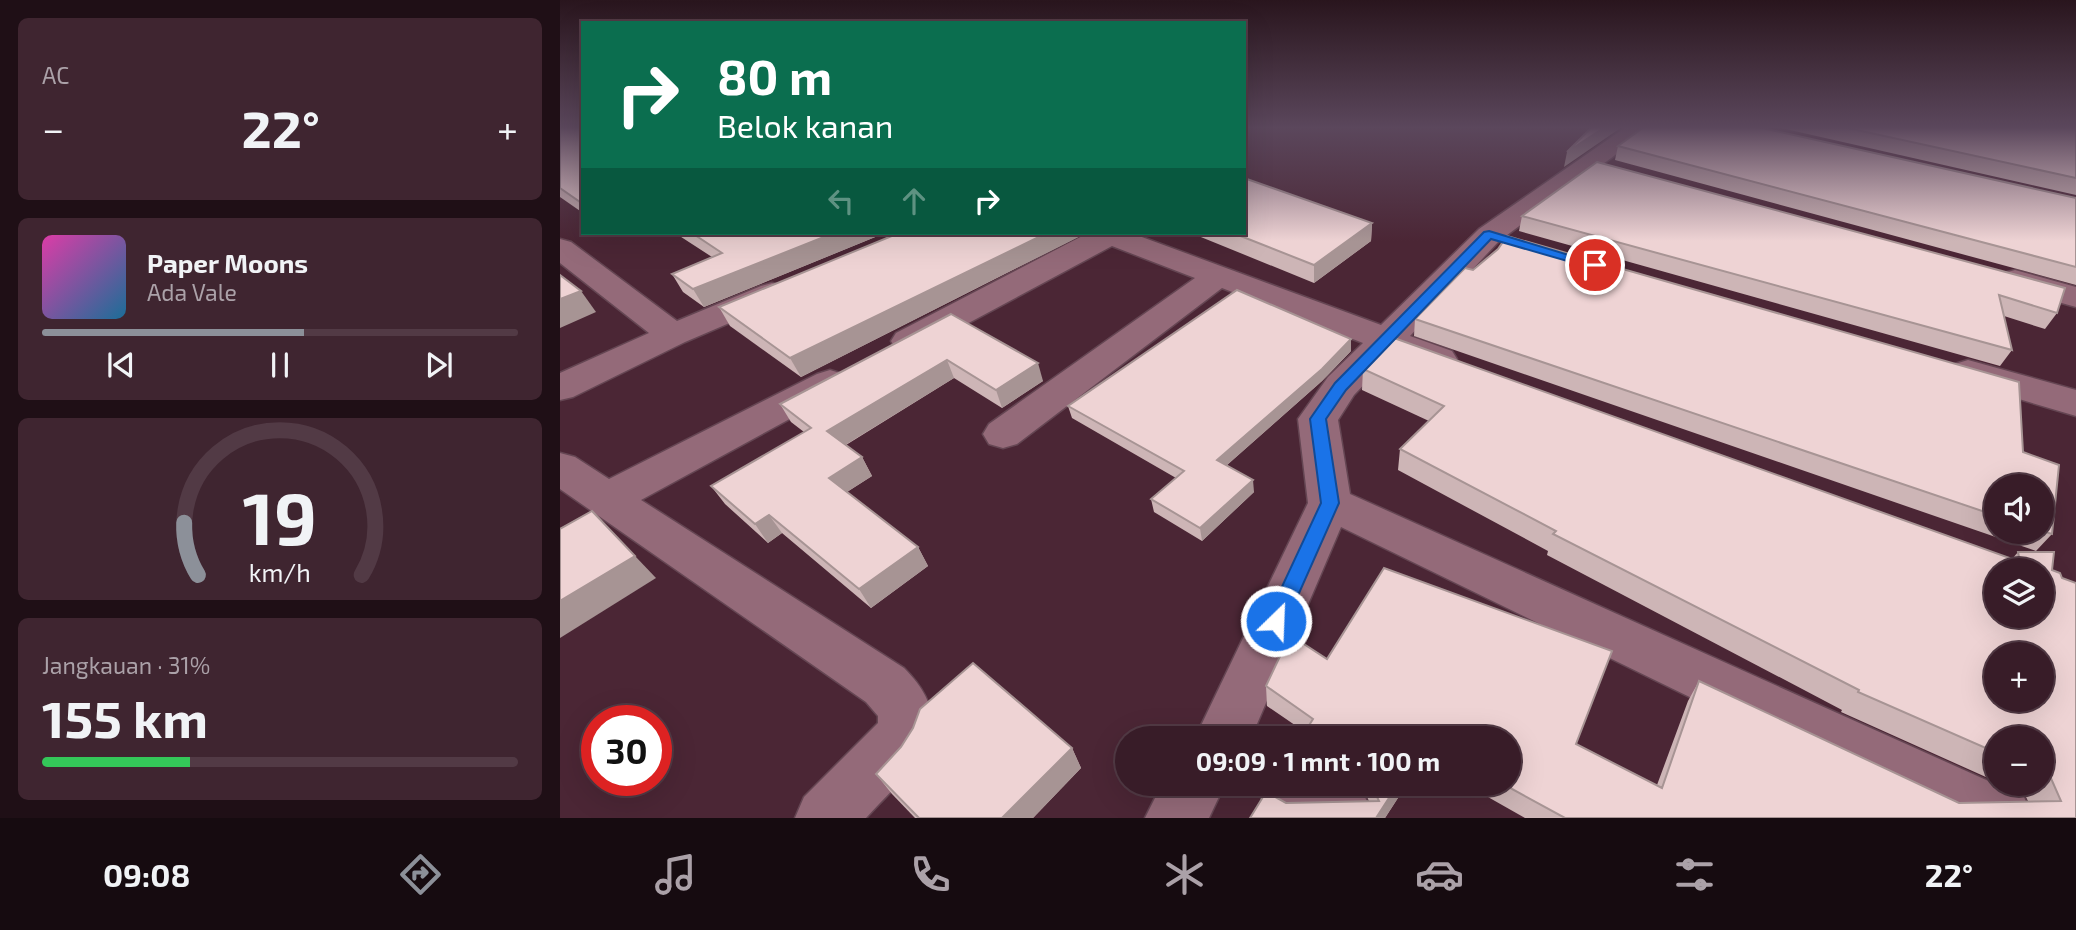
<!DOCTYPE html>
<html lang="id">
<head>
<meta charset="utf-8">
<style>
	body { margin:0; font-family:"Exo 2",sans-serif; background:#3f2530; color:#f1f3f6; height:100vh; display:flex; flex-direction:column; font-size:26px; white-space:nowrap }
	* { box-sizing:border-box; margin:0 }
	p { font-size:23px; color:#aba1a8 }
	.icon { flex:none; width:38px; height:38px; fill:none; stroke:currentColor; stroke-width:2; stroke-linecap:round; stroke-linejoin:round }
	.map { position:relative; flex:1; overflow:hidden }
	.drawer { display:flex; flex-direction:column; gap:18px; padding:18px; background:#1f0f16; width:560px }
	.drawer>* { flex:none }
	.hud { position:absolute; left:21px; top:21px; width:665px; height:214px; border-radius:0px; box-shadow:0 7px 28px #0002,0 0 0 2px #523a45; background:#0b6e4f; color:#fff; overflow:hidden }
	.tools { position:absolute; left:1424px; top:474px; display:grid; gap:14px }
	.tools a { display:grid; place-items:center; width:70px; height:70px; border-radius:50%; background:#381c28; box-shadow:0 7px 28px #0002,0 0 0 2px #523a45; font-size:35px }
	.speed { position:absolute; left:21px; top:705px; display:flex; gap:14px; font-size:35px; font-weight:700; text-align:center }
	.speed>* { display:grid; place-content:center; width:91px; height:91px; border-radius:50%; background:#381c28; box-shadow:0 7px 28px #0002,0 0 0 2px #523a45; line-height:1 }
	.speed .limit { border:10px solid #d22; background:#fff; color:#111 }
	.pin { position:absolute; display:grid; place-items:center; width:60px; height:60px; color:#fff; margin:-30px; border:4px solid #fff; border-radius:50%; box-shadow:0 2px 7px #0007 }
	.me { position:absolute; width:77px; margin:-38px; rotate:24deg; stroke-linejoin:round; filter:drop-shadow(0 0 5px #0008) }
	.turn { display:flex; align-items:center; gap:24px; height:147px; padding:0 21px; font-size:32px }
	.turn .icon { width:91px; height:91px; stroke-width:2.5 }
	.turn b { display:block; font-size:49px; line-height:60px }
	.lanes { display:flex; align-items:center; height:66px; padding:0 21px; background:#0003; justify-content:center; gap:35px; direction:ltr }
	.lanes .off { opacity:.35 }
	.big { font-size:52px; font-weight:700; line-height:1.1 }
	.drawer .widget { flex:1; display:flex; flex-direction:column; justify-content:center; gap:10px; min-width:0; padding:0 24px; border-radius:10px; background:#3f2530 }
	.drawer .dial { align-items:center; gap:0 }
	.dial svg { height:182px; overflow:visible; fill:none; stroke:#523a45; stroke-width:7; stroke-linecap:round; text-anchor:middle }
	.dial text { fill:#f1f3f6; stroke:none }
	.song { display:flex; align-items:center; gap:21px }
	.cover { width:84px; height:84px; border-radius:10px; background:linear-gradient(135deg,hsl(320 70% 55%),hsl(200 70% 35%)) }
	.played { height:7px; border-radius:4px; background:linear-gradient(90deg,#8c9099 55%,#523a45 55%) }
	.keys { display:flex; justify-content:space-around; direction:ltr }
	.heat { display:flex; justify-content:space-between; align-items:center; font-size:38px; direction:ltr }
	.charge { height:10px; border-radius:5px; background:linear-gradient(90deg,#34c759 31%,#523a45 0) }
	.trip { position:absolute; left:555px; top:726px; width:406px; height:70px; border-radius:35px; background:#381c28; box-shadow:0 7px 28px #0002,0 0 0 2px #523a45; font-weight:700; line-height:70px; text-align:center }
	.tabs { display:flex; height:112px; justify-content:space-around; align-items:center; background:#160b10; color:#aba1a8 }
	.tabs .icon { width:49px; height:49px }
	.tabs .current { color:#8c9099 }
	.tabs b { font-size:32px; color:#f1f3f6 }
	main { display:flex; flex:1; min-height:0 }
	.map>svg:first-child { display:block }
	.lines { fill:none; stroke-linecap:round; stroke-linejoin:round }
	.street-casing { stroke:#654653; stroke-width:3 }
	.street { fill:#946a79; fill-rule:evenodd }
	.wall { fill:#cdb5b6; fill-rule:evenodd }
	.shaded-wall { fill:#a79494 }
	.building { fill:#eed3d4; stroke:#a79494; stroke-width:2; fill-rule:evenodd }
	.route { fill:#1a73e8; stroke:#114b97; stroke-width:2 }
</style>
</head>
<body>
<main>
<section class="drawer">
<div class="widget"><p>AC</p>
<div class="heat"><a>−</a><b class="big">22°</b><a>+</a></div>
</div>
<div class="widget">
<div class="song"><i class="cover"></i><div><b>Paper Moons</b><p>Ada Vale</p></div></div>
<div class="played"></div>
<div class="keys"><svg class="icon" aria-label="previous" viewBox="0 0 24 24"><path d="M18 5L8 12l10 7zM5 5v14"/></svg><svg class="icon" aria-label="pause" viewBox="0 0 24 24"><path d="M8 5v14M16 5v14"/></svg><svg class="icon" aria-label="next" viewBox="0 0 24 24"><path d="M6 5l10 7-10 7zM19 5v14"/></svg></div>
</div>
<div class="widget dial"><svg viewBox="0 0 100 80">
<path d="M14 69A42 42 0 1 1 86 69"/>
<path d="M14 69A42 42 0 0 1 8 46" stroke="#8c9099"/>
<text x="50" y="56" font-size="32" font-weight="700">19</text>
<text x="50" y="72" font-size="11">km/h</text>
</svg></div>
<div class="widget"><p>Jangkauan · 31%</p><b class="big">155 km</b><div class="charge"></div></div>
</section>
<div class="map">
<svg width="1516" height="818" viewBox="0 0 1516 818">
	<rect width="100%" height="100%" fill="#4b2635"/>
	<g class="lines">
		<defs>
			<g id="street">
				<path d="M1066,127H1093L939,241L850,336L892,351L897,359L892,367L879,370L833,354L794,395L778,420L790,494L1464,797L1473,818H1378L781,527L691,738H635L748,503L738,419L768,377L803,343L662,288L457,444L443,448L429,444L423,434L429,424L635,278L552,246L360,349L348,352L336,349L331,341L336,333L528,233H571L821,325L919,229Z"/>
				<path d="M0,239L11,242L117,321L201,286L212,283L223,286L228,293L223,300L125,342L13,397L0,400V373L89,333L0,263Z"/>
				<path d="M1455,270L1516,287V307L1444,287L1439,280L1444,273Z"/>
				<path d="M1408,360L1516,390V416L1395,380L1390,372L1395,364Z"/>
				<path d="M270,370L283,374L289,382L283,390L81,500L344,668C407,731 350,769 306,818H235L244,797L318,723V716L306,702L0,489V453L15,457L49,479L257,374Z"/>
				<path d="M602,784H665L649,818H585Z"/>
				<path d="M696,784H782L805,797L814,818H727L704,805Z"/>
			</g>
		</defs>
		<use href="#street" class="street-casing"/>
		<use href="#street" class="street"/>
	</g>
	<g class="wall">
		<path d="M0,127H23V213L0,197Z"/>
		<path d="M1217,127H1516V195Z"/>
		<path d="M1058,146L1516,198V285L1055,160Z"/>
		<path d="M1037,162L1497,313L1485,329L1444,316L1452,350L1440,366L959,231L962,216Z"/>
		<path d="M812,223L811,241L754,283L631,233H684Z"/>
		<path d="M115,233H325L144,307L123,292L112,274L152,257Z"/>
		<path d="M339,233H526L241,377L170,326L159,307Z"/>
		<path d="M947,236L1459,382L1463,452L1499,465L1492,534L1476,551L854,336L855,319L905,268L913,270L938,249ZM1437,486H1482V532H1437Z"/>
		<path d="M391,314L483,381L442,408L394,378L286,445L302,457L312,476L287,492L358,547L368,566L311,608L222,533L208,543L165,504L151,486L244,432L231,422L220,404Z"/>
		<path d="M791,351L762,381L667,465L694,492L642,541L594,512L591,499L616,478L512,418L508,406Z"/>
		<path d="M803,369L1452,559L1458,552L1492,570L1516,818H965L905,784H948V738L745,732L707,706L706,686L767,659L1016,744L1097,785L1128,701L1139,681L1399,803L1468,801L1465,795L1441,784H1482V738H1437V782L1281,712L1282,710L987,555L988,551L838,470L840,449L869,421L802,390Z"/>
		<path d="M512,748L521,768L473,818H355L332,794L316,774Z"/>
		<path d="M787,784H847L825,818H690L726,803L809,801L806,795Z"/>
	</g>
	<g class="shaded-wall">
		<path d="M1045,127H1062L1004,167L1007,152Z"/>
		<path d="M812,223L811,241L754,283V265Z"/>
		<path d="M274,233H325L144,307L133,289Z"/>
		<path d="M487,233H526L241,377L230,358Z"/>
		<path d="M21,291L36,312L0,328V299Z"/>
		<path d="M791,339V351L762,381L658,473L657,460Z"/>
		<path d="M387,360L394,378L277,450L267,431Z"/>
		<path d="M478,363L483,381L442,408L436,390Z"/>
		<path d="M302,457L312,476L279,497L269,478Z"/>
		<path d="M693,480L694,492L642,541L640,528Z"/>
		<path d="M209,515L222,533L208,543L195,524Z"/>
		<path d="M358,547L368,566L311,608L299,589Z"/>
		<path d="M75,556L96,578L0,638V601Z"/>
		<path d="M512,748L521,768L473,818H442Z"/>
		<path d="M838,784H847L825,818H816Z"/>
	</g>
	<g class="building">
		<path d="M0,127H23V204L0,188Z"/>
		<path d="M1032,127H1045L1007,152Z"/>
		<path d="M1084,127H1198L1516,198V267L1058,146Z"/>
		<path d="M1283,127H1516V178Z"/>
		<path d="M1037,162L1505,288L1497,313L1439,295L1452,350L962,216Z"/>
		<path d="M684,178L812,223L754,265L673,233H684Z"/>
		<path d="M132,233H274L133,289L112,274L162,253Z"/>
		<path d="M339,233H487L230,358L159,307Z"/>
		<path d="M947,236L1459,382L1463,452L1499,465L1492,534L1482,531V486H1437V516L855,319L905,268L913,270L938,249Z"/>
		<path d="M0,275L21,291L0,299Z"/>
		<path d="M677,290L791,339L762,369L657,460L693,480L640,528L591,499L624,471L508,406Z"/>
		<path d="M391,314L478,363L436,390L387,360L267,431L302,457L269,478L358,547L299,589L209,515L195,524L151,486L251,428L220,404Z"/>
		<path d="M834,338L1455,560L1459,557L1458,552H1494L1492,570L1500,573L1502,578L1516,583V818H1005L943,784H948V738H741L753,719L706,686L730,635L767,659L824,568L1052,651L1016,744L1102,788L1139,681L1399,803L1501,801L1490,776L1482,773V738H1437V753L1298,692L1299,690L993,534L996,531L840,449L884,406L803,369ZM1437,570H1482V616H1437ZM1437,654H1482V700H1437Z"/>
		<path d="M32,511L75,556L0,601V529Z"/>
		<path d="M413,663L512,748L442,818H359L316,774L341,747L353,728L360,709Z"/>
		<path d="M811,784H838L816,818H690L706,792L726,803L819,801Z"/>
	</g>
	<linearGradient id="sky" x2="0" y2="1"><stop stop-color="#29151d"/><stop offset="0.53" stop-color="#5b475c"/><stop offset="1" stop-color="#5b475c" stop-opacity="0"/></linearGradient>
	<rect width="1516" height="241" fill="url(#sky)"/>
	<path class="route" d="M929,231L1042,265L1035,269L931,239L786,390L766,419L779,503L724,627L716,630L709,627L706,621L761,503L750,419L775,383L924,232Z"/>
</svg>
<div class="tools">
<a><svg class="icon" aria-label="sound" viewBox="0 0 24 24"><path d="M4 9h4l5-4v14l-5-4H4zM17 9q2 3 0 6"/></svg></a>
<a><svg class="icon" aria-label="layers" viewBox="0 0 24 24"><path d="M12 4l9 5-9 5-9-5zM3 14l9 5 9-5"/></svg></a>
<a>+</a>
<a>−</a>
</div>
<div class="speed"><div class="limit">30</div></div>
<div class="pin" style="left:1035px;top:265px;background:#d93025"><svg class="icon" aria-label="arrive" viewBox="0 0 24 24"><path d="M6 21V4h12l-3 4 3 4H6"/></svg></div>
<svg class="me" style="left:716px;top:621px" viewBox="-20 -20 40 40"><circle r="17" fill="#1a73e8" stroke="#fff" stroke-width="3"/><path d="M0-11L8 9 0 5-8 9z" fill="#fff"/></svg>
<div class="trip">09:09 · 1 mnt · 100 m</div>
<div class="hud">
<div class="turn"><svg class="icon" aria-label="right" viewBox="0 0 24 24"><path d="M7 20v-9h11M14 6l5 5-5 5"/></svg><div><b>80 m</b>Belok kanan</div></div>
<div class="lanes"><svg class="icon off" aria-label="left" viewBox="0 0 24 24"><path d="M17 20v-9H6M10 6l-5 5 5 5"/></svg><svg class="icon off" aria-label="ahead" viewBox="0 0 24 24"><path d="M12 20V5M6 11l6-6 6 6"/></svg><svg class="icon" aria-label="right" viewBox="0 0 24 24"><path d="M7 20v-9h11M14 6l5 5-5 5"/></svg></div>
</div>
</div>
</main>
<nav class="tabs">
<b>09:08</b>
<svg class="icon current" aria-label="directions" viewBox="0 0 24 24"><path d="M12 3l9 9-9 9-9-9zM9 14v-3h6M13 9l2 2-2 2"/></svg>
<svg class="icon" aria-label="music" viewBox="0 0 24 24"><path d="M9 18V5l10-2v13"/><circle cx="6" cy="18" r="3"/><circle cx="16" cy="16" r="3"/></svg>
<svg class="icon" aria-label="phone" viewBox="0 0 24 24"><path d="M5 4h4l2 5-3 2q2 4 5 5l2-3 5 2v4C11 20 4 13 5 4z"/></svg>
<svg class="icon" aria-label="climate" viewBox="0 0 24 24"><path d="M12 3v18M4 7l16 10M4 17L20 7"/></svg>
<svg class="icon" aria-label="car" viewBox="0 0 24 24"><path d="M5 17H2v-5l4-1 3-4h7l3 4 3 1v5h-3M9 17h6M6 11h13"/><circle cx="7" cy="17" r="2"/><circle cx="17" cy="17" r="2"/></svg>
<svg class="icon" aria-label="filters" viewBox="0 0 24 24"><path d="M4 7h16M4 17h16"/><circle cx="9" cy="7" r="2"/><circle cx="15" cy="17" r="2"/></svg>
<b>22°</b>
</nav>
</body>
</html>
